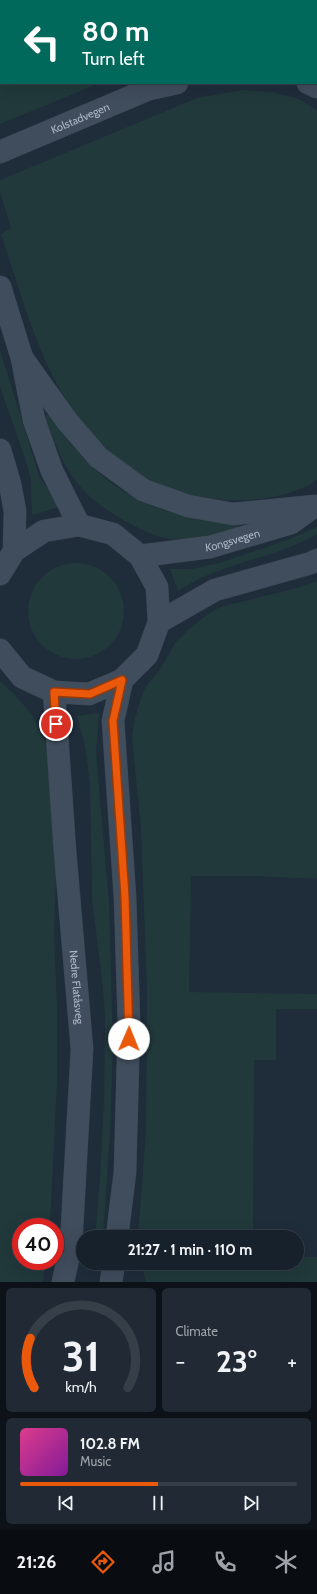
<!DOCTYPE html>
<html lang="en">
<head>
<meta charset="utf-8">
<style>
	body { margin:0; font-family:Cabin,sans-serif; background:#202934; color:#f1f3f6; height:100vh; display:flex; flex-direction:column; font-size:15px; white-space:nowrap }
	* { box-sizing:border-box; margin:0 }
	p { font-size:13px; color:#9ea3a9 }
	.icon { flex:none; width:22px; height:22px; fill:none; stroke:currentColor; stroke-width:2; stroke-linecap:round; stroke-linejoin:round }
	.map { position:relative; height:1282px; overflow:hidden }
	.side { display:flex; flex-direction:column; gap:6px; padding:6px; background:#0d1218; flex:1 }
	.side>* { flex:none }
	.hud { position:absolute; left:0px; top:0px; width:317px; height:84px; box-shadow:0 4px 16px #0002,0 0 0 1px #363e48; background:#00695c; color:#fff; overflow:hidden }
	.speed { position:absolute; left:12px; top:1218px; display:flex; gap:8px; font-size:20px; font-weight:700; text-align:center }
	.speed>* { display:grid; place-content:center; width:52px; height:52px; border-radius:50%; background:#17212c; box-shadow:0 4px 16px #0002,0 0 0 1px #363e48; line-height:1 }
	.speed .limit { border:6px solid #d22; background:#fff; color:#111 }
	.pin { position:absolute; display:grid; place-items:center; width:34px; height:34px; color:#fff; margin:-17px; border:2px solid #fff; border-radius:50%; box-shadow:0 1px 4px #0007 }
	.me { position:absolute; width:44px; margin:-22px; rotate:1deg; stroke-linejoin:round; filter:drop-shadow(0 0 3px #0008) }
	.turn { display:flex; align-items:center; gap:14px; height:84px; padding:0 16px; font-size:18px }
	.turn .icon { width:52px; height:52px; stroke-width:2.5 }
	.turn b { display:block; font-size:28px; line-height:34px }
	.big { font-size:30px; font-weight:800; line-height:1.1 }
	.side .widget { flex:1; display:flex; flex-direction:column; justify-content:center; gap:6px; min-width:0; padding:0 14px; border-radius:6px; background:#202934 }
	.side .dial { align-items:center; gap:0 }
	.dial svg { height:104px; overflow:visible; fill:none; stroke:#363e48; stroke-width:7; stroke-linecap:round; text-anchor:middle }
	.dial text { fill:#f1f3f6; stroke:none }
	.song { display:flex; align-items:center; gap:12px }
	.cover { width:48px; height:48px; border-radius:6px; background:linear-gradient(135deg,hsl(330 70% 55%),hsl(290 70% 35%)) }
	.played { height:4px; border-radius:2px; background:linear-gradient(90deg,#ea580c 50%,#363e48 50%) }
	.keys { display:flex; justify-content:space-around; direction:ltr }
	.heat { display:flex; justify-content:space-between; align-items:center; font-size:22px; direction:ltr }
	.side .tiles { flex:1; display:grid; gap:6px; grid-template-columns:1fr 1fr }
	.widget:last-child { grid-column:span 2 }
	.trip { position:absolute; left:76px; top:1230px; width:228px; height:40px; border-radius:20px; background:#17212c; box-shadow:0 4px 16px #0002,0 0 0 1px #363e48; font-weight:800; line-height:40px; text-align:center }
	.menu { display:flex; height:64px; justify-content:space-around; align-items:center; background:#090d12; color:#9ea3a9 }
	.menu .icon { width:28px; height:28px }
	.menu .current { color:#ea580c }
	.menu b { font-size:18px; color:#f1f3f6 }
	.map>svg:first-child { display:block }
	.green { fill:#21393b }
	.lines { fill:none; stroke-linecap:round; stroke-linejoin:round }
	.secondary-casing { stroke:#3c4753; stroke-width:23 }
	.secondary { stroke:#404d5d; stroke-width:22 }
	.route-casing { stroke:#983908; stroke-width:10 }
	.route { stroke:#ea580c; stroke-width:7 }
	.labels { text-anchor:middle; stroke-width:4; stroke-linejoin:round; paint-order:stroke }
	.street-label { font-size:11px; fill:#adb8c7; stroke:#18232e }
</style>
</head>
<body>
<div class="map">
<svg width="317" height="1282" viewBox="0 0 317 1282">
	<rect width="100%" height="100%" fill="#1f2c3a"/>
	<g class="green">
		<path d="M0,79L1,83H100L0,124Z"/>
		<path d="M242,90L272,92L299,99L317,110V480C291,498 246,503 215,499C192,496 168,491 148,480C130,471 116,458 103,445C88,430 74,413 63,395C34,345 19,288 1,234L11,228L0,192V180L197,98Z"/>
		<path d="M0,350L39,476L58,505V507L34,515L32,514L31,480L25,458L0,387Z"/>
		<path d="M47,414L50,415C95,486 153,519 237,524L239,527C221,534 197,542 177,540C160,539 144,531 129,523C78,496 64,470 45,417Z"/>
		<path d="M317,527V535C303,541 289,548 274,553C240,564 209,571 178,591L170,569H192L222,562L290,539Z"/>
		<circle cx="76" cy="611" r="48"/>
		<path d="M317,581V879L255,876H191L189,992L317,994V1009H276V1060H254L253,1237H138L146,1130L147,992L141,829L132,738L134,722L140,701L146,686L161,668L175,643L190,628L205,616L218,608L233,604L297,588Z"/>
		<path d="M0,681L15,695L32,715L45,741L51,781L56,881L54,931L57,1008V1082L51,1207L49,1227H21V1261H45L43,1282H0Z"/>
		<path d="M97,713L99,714L96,752L109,902L113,1044L110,1135L103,1237H95L100,1177L104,1101L105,1017L102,978L92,900L90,784L85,746L77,716Z"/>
		<path d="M297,1257H317V1282H146L141,1263H297Z"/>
	</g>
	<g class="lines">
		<defs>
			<g id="secondary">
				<path d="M167,1L170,0"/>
				<path d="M316,9L317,8"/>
				<path d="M0,70L1,69"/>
				<path d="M308,83L317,87"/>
				<path d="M149,89L177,83"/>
				<path id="s1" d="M0,152L149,89L159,83"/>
				<path d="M0,287L22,358L34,420L52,471L79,525"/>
				<path d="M22,358L67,421L98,457L143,490L188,506L233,514L315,506"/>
				<path d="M0,450L10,484L15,511L14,551"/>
				<path id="s2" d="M140,556L210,547L291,523L313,507"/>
				<path d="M0,574L14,551L44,531L79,525L113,534L140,556L157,587L159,622L147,655L122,680L89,694L54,692L22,677L0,650"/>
				<path d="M159,622L215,590L311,563L317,560"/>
				<path id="s3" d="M54,692L65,851L82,1049L71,1245L63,1282"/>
				<path d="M117,1237L125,1172L129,1024L125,897L113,721L122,680"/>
				<path d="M111,1282L114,1263"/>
			</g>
		</defs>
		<use href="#secondary" class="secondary-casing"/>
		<use href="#secondary" class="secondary"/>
	</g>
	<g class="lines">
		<defs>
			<path id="route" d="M56,724L54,692L90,694L122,680L113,721L125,897L129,1039"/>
		</defs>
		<use href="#route" class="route-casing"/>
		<use href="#route" class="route"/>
	</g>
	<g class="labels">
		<g class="street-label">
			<text dy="4" stroke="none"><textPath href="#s1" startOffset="87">Kolstadvegen</textPath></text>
			<text dy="4" stroke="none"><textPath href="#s2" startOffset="94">Kongsvegen</textPath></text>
			<text dy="4" stroke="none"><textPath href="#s3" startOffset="296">Nedre Flatåsveg</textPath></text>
		</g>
	</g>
</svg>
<div class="speed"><div class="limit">40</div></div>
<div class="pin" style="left:56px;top:724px;background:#d93025"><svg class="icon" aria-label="arrive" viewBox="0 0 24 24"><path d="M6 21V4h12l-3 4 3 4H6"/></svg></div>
<svg class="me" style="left:129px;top:1039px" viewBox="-20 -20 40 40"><circle r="19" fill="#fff"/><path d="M0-13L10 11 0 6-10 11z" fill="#ea580c"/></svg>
<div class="trip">21:27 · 1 min · 110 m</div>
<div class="hud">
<div class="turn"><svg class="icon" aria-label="left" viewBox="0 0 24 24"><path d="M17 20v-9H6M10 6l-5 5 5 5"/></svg><div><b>80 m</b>Turn left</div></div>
</div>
</div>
<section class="side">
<div class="tiles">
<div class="widget dial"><svg viewBox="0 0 100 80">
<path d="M14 69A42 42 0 1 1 86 69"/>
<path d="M14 69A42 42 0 0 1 11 31" stroke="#ea580c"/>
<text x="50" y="56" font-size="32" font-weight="700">31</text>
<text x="50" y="72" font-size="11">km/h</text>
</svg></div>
<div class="widget"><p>Climate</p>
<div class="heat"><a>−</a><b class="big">23°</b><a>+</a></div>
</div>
<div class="widget">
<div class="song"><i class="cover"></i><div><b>102.8 FM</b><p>Music</p></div></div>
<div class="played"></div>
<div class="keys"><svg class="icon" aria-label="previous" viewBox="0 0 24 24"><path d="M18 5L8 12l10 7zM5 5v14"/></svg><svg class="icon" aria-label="pause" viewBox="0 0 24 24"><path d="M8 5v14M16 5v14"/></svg><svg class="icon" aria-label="next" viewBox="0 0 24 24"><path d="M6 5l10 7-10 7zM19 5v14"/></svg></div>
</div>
</div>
</section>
<nav class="menu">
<b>21:26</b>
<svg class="icon current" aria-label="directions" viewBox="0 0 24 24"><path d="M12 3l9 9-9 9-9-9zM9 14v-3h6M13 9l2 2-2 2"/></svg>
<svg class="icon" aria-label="music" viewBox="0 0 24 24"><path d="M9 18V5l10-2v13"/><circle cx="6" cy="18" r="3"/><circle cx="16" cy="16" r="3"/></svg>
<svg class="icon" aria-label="phone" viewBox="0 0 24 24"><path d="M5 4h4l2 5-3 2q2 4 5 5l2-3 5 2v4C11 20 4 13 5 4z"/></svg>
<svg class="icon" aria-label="climate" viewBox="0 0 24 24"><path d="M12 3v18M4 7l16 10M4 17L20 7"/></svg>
</nav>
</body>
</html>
